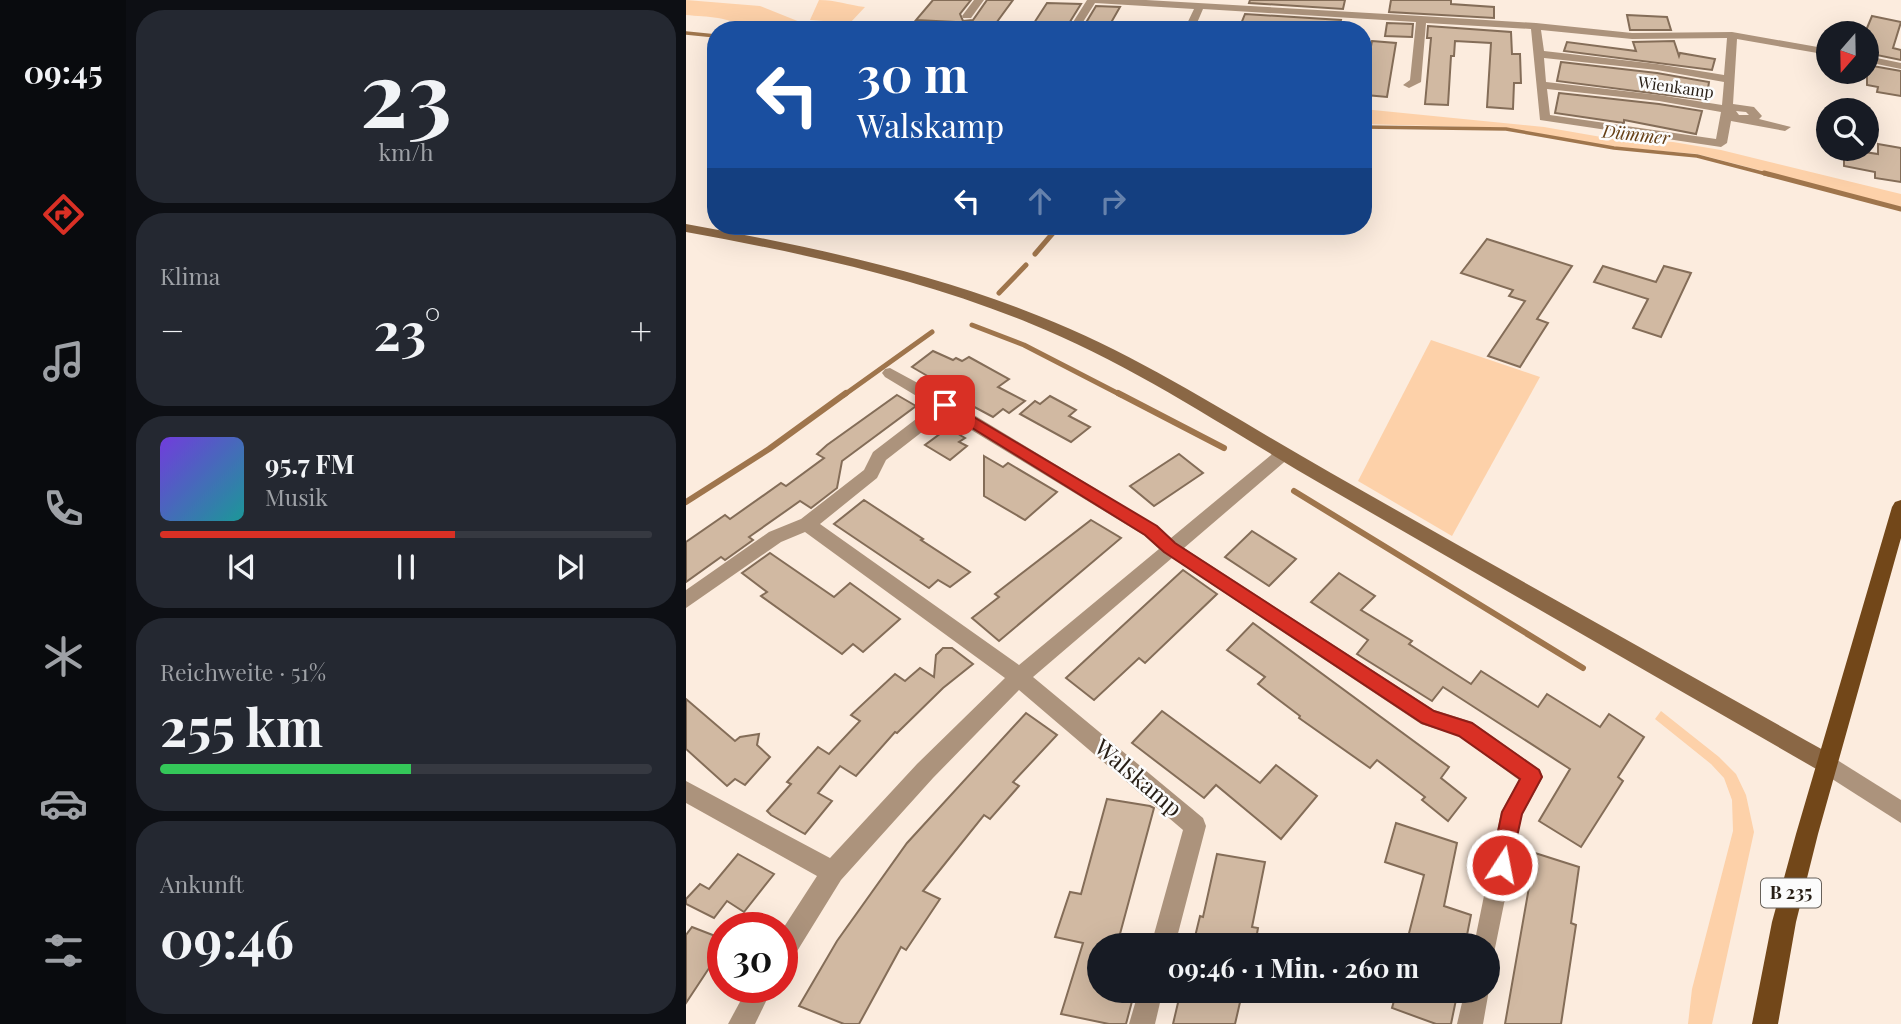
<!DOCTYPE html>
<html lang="de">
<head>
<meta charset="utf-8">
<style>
	body { margin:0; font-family:"Playfair Display",serif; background:#242831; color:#f1f3f6; height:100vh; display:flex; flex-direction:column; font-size:26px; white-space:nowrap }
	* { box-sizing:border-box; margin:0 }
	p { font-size:23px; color:#9ea1a6 }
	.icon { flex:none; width:38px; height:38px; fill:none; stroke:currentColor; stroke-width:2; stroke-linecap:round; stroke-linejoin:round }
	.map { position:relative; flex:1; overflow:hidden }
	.panel { display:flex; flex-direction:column; gap:10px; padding:10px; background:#0d0f14; width:560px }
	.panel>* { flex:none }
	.hud { position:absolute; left:21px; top:21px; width:665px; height:214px; border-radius:28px; box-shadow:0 7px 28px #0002; background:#1a4fa0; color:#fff; overflow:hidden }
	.needle { width:46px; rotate:200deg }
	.buttons { position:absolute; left:1130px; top:21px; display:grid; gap:14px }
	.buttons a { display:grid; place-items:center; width:63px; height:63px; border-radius:50%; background:#171b24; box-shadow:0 7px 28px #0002; font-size:35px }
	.speed { position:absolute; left:21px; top:912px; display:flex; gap:14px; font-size:35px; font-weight:700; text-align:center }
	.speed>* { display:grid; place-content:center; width:91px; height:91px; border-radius:50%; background:#171b24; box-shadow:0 7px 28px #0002; line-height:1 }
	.speed .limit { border:10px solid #d22; background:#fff; color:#111 }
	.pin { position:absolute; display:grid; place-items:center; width:60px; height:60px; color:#fff; margin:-30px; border-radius:14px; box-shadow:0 4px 10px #0006 }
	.me { position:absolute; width:77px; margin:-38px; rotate:11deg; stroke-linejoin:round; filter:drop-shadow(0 0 5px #0008) }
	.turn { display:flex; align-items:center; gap:24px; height:147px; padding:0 35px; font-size:32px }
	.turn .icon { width:91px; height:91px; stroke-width:2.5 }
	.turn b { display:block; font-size:49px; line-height:60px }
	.lanes { display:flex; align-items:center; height:66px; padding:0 35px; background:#0003; justify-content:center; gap:35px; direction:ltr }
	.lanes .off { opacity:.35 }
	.big { font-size:52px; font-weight:700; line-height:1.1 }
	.panel .tile { flex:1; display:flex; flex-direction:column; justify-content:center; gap:10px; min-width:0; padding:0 24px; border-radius:28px; background:#242831 }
	.panel .dial { align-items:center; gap:0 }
	.dial b { font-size:91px; line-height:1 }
	.song { display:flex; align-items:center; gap:21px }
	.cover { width:84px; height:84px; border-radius:10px; background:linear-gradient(135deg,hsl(260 70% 55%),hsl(180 70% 35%)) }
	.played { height:7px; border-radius:4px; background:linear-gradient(90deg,#d93025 60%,#363941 60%) }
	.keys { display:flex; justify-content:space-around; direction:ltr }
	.heat { display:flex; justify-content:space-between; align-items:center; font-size:38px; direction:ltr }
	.charge { height:10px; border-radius:5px; background:linear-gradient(90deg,#34c759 51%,#363941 0) }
	.trip { position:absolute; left:401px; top:933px; width:413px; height:70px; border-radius:35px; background:#171b24; box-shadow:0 7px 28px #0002; font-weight:700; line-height:70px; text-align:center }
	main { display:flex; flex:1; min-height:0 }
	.tabs { display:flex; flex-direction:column; width:126px; justify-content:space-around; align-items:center; background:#090b0e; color:#9ea1a6 }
	.tabs .icon { width:49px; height:49px }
	.tabs .selected { color:#d93025 }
	.tabs b { font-size:32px; color:#f1f3f6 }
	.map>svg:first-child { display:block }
	.green { fill:#fdd1a9 }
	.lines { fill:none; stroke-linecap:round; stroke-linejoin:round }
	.stream-far2 { stroke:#9f754c; stroke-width:3.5 }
	.stream-far1 { stroke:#9f754c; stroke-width:5 }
	.stream { stroke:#9f754c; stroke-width:6 }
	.building { fill:#d1b9a2; stroke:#846d58; stroke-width:2 }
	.minor { fill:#ac937c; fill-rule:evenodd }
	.tertiary { fill:#ac937c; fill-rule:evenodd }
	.secondary { fill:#8a6745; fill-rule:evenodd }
	.primary { fill:#724719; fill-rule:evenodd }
	.route { fill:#d93025; stroke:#8d1f18; stroke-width:2 }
	.labels { text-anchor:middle; stroke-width:5; stroke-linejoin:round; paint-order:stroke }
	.far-street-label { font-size:16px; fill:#271e15; stroke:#fcfcfc }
	.far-water-label { font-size:18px; font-style:italic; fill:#653f15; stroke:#fcfcfc }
	.shield { fill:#fcfcfc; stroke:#67615a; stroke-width:2 }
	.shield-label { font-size:18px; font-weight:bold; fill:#271e15 }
	.near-street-label { font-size:23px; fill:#271e15; stroke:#fcfcfc }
</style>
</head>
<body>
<main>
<nav class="tabs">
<b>09:45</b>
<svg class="icon selected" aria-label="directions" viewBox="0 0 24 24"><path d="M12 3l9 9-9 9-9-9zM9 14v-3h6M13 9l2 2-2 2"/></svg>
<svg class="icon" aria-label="music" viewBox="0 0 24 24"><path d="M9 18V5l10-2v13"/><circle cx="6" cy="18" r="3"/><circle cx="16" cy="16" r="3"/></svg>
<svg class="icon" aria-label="phone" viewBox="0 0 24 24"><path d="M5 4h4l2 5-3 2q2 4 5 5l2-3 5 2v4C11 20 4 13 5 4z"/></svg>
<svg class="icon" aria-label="climate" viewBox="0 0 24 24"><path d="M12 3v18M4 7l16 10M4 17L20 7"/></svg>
<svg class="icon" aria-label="car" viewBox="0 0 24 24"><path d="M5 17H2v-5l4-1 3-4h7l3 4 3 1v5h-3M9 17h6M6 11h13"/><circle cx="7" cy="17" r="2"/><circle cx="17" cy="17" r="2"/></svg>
<svg class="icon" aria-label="filters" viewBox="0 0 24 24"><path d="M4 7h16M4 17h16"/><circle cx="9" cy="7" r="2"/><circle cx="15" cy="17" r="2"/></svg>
</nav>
<section class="panel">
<div class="tile dial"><b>23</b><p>km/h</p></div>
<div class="tile"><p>Klima</p>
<div class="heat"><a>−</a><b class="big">23°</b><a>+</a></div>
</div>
<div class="tile">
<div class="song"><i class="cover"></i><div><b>95.7 FM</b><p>Musik</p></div></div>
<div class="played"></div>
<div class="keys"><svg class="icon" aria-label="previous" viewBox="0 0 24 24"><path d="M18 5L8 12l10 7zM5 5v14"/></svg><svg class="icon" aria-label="pause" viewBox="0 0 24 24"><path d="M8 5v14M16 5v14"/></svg><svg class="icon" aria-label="next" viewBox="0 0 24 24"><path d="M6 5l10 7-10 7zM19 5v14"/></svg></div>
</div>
<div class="tile"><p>Reichweite · 51%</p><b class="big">255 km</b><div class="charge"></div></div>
<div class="tile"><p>Ankunft</p><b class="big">09:46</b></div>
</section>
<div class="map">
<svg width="1215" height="1024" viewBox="0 0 1215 1024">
	<rect width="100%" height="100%" fill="#fcecde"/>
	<g class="green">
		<path d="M0,0L74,6L119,24L191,30H62C44,16 21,17 0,15Z"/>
		<path d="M133,0C150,0 162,5 179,7L164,23L124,20Z"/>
		<path d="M677,109L858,127L921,138L987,142L1035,150L1215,194V207L1011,154L928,147L820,128L677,124Z"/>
		<path d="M745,340L854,377L766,536L672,481Z"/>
		<path d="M975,711L1033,757L1050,774L1060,795L1068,832L1026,1024H1002L1006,989L1047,831L1046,800L1038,778L1025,764L969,719Z"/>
	</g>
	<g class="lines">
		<g class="stream-far2">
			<path d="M0,33L30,36"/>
			<path d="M677,127L820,129L928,148L1011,156L1084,175"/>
		</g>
		<g class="stream-far1">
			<path d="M1078,173L1215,209"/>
			<path d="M349,254L373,226"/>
			<path d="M313,293L340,265"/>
			<path d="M286,325L338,345L435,395"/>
			<path d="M158,395L246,332"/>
		</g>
		<g class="stream">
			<path d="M432,393L538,448"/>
			<path d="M608,491L897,668"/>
			<path d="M0,502L83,449L160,393"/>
		</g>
	</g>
	<g class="building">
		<path d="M247,0H285L274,14L277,21L287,20L301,0H327L305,30L284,28L288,23L230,20Z"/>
		<path d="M564,0H659L657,9L563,3Z"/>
		<path d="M705,0H765V4L808,7V18L703,12Z"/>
		<path d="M361,3L395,4L382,25L348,23Z"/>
		<path d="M410,6L434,7L422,28L398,26Z"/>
		<path d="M559,14L655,20L653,28L649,30L606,25L592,30H571L555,24Z"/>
		<path d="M941,15L981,17L985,30H944Z"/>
		<path d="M1186,16L1215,22L1207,48L1215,50V60L1181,53V28Z"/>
		<path d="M701,23L727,24L726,37L699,36Z"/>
		<path d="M742,26L825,32L826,54H834L835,83H828L827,109L801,107L805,43L769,41L768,56H765L762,105L739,104L745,38H741Z"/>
		<path d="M686,41L710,43L701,97L680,95L684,72H680Z"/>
		<path d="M988,41L993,56L994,53L1029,59L1026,70L878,51L881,42L950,51L947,42Z"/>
		<path d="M875,62L971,73L1023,82L1022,89L1019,100L871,81Z"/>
		<path d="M1181,65L1215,71V96L1191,92L1192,87L1181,85Z"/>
		<path d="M873,93L973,104L1016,111L1010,134L938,120V123L869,113Z"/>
		<path d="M1192,144L1215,148V182L1189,178V172L1158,166V149L1192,154Z"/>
		<path d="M801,239L886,266L851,319L862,323L834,367L802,356L839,301L823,296L827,290L775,273Z"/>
		<path d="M917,266L970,282L978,266L1005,273L975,337L947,328L962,299L908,282Z"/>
		<path d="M247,351L267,360L270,358L276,361L283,357L323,379L312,387L339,401L323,413L317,409L307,417L253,388L257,385L226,367Z"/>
		<path d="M211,395L230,406L156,461L151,488L125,508L114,501L63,537L67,540L39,560L35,557L0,582V542L39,515L44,519L95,483L100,486L138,458L131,454L141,445Z"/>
		<path d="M364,396L390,410L383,416L404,427L385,442L334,414L349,401L354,404Z"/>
		<path d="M262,428L279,438L273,442L281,446L264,460L239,445Z"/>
		<path d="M493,454L517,473L468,506L444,486Z"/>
		<path d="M298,456L317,467L322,463L371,492L339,520L298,496Z"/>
		<path d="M178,500L237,539L235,540L284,572L264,587L252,580L243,588L148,524Z"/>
		<path d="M405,520L435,538L313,641L286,618L313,597L309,594Z"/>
		<path d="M566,531L610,559L583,586L539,557Z"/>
		<path d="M84,553L148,597L164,583L214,619L177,652L167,644L156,654L75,596L81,592L56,573Z"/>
		<path d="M497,570L531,594L459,663L453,658L408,700L380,678Z"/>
		<path d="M653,573L689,596L675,610L726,641L723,644L785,684L795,671L852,707L861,694L914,727L923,714L958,737L932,777L937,781L895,847L853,821L884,769L757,687L746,701L671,654L682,640L625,602Z"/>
		<path d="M567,623L763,767L755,778L780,798L762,821L736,800L739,797L691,760L684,768L613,718L614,716L572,684L579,677L541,650Z"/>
		<path d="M257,648H266L287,664L257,688L211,733L209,732L170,776L154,766L132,793L146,801L119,834L85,815L81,811L105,784L101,782L132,747L143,754L174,721L165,715L209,674L219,681L234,668L248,677L250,655Z"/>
		<path d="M0,699L49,741L54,737L73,734L71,745L84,757L59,785L49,779L41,786L0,749Z"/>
		<path d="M476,711L574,783L590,765L631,796L595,839L530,785L518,798L446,743Z"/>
		<path d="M340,713L371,735L327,782L333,786L304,819L298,815L237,891L254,899L220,950L215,947L173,1024H158L113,1006L151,941L221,843Z"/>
		<path d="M421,799L464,806L468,808L431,945H413V990H449L440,1024H423L375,1014L397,943L369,937L384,892L395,894Z"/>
		<path d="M710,823L771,843L758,906L785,915L779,945H734L721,941L738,875L699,862Z"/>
		<path d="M849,853L893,867L885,923L890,925L875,1024H819Z"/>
		<path d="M52,854L88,874L58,912L41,901L28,918L0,904V899L14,884L23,889Z"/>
		<path d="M531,854L579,862L566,927L572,928L569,945H507L514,916L517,917Z"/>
		<path d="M6,927L37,939V947L0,1003V935Z"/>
		<path d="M495,990H522L555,998L549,1024H487Z"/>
		<path d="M711,990H772L765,1024H750L706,1008Z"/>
	</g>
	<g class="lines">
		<g class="minor">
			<path d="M288,0H298L285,18H277L276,16Z"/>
			<path d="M401,0H460L735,16L850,23L946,33L1046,32L1143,49V55L1051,39L1047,104L1068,107L1076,116L1073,119L1105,127L1099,131L1045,121L1041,143L1035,147L854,120L845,29L740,23L735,82L723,88L717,85L724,80L730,22L517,9L508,30H498L508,9L409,3L392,30H382ZM855,30L946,39L1041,38L1038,75L971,64L858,51ZM858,58L971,70L1038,82L1036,105L973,95L860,82ZM861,89L973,101L1035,112L1030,139L864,115ZM1050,111L1060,112L1063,115H1053Z"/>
			<path d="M1181,56L1215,63V69L1181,62Z"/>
			<path d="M204,368L265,401L471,526L485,538L591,450H603L605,454L603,458L498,548L748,710L786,722L854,770L857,777L836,815L808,953L802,956V945H788L815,812L833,780L773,736L735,724L486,558L347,677L517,818L520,826L489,945H465L497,830L333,690L247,778L155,880L105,961L96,964V930L131,876L0,803V781L144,858L231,764L319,678L119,532L95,542L0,608V590L83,532L115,519L178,470L187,452L247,406L199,377L196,373L199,369ZM259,414L459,536L473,549L333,665L134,524L191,478L200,460Z"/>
			<path d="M802,986L803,990L797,1024H771L779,990H802Z"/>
			<path d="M62,987H87L69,1024H42Z"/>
			<path d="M453,990H477L469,1024H443Z"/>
		</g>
		<path class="tertiary" d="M1140,753L1215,800V823L1132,770L1129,763L1132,756Z"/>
		<path class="secondary" d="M0,224C121,246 238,270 353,316C457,357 548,418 645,473C812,568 980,662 1148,756L1151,763L1148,770L1140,773L1132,770C967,675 802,580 637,485C539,428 448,365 343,323C230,277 119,254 0,232Z"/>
		<path class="primary" d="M1215,500V538L1132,834L1110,922L1092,1024H1066L1086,922L1110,834L1206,507L1209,502Z"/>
	</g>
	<path class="route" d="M259,400L471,526L489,543L748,711L786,723L853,770L856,777L836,814L823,873L816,876L808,873L805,865L816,812L834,779L773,736L736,723L478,552L459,535L254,408L252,405L254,401Z"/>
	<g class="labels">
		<g class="far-street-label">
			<text transform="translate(990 87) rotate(8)" y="6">Wienkamp</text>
		</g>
		<g class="far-water-label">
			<text transform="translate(950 135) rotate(6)" y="6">Dümmer</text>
		</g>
		<rect class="shield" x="1075" y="878.5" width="60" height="29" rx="5"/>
		<g class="shield-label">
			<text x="1105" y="899">B 235</text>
		</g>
		<g class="near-street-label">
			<text transform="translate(452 778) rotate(40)" y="8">Walskamp</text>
		</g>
	</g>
</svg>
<div class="buttons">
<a><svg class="needle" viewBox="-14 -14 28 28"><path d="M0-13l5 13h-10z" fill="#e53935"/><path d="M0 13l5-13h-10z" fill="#9ea1a6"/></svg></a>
<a><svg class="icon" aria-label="search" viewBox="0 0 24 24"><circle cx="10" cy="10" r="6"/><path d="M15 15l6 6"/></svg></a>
</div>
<div class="speed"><div class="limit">30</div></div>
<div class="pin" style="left:259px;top:405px;background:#d93025"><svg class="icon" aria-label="arrive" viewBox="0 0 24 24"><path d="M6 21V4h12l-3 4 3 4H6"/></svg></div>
<svg class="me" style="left:816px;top:865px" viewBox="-20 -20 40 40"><circle r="17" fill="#d93025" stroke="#fff" stroke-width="3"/><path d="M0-11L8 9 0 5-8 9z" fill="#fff"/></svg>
<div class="trip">09:46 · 1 Min. · 260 m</div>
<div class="hud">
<div class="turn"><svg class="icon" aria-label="left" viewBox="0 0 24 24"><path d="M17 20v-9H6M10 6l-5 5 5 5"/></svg><div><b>30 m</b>Walskamp</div></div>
<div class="lanes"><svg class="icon" aria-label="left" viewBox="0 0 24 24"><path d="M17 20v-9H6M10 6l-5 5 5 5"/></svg><svg class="icon off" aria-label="ahead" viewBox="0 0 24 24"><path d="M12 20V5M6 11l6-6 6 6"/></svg><svg class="icon off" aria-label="right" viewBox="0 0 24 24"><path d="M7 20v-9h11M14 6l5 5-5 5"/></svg></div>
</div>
</div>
</main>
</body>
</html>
